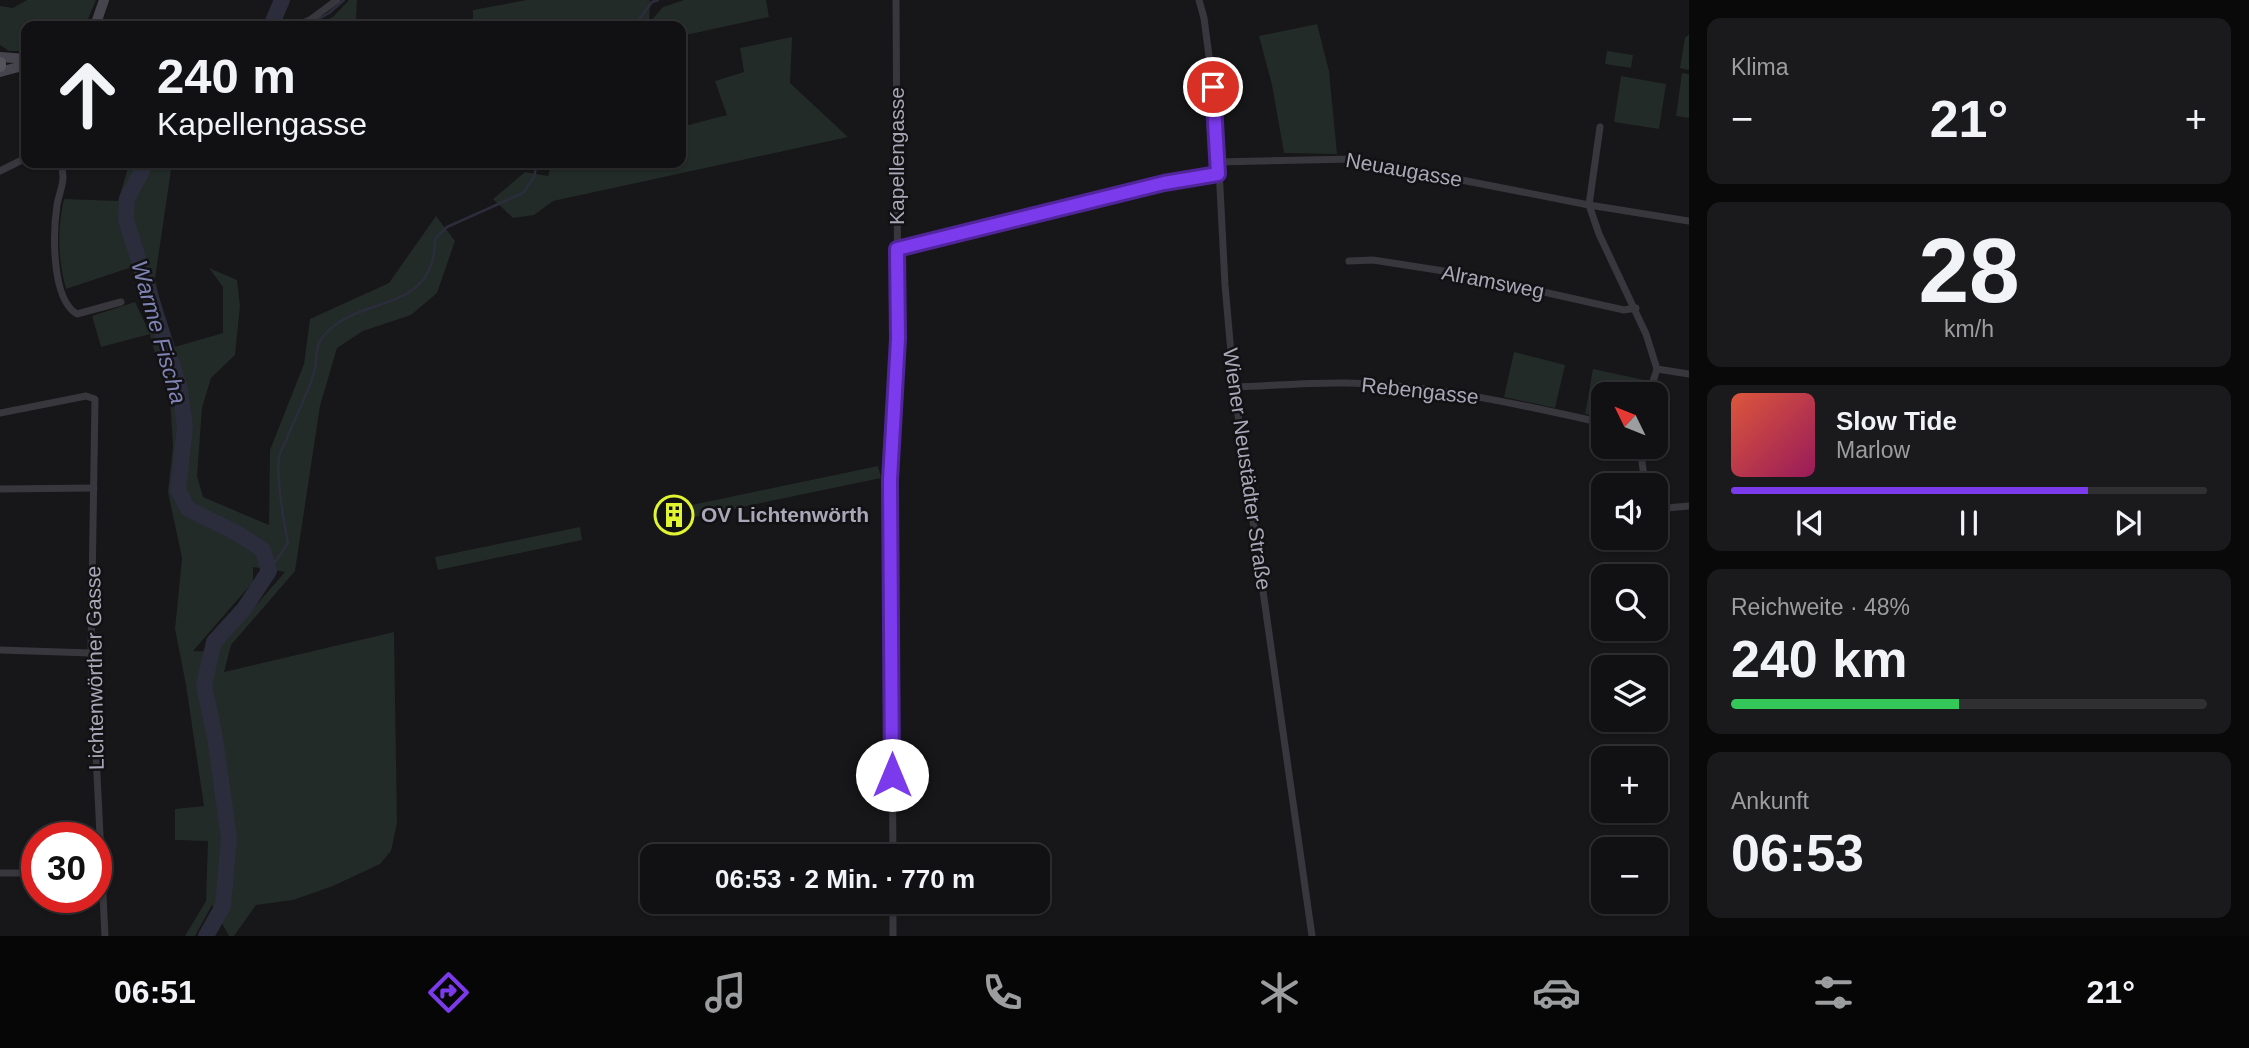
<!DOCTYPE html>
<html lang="de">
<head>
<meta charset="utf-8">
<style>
	body { margin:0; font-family:Helvetica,sans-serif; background:#1a191b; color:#f1f3f6; height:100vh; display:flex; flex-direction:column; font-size:26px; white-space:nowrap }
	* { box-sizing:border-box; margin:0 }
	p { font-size:23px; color:#9c9d9f }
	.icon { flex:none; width:38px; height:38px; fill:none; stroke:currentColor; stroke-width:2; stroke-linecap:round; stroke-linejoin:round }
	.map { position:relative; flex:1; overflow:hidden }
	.drawer { display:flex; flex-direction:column; gap:18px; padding:18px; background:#09090a; width:560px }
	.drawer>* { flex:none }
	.banner { position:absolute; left:21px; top:21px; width:665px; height:147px; border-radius:14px; box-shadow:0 2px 5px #0004,0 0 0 2px #303032; background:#111012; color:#f1f3f6; overflow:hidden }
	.needle { width:46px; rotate:313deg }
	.fabs { position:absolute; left:1591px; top:382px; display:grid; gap:14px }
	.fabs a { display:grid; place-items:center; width:77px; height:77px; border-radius:14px; background:#111012; box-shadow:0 2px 5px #0004,0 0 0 2px #303032; font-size:35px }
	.speed { position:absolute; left:21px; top:822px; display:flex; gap:14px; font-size:35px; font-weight:700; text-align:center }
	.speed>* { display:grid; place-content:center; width:91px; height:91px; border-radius:50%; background:#111012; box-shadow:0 2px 5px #0004,0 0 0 2px #303032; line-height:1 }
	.speed .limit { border:10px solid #d22; background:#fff; color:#111 }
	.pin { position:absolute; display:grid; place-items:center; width:60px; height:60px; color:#fff; margin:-30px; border:4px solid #fff; border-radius:50%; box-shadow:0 2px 7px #0007 }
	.me { position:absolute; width:77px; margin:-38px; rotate:0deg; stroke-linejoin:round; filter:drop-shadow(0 0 5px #0008) }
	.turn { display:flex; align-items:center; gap:24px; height:147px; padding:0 21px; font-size:32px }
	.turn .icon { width:91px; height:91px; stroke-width:2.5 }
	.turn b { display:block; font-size:49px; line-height:60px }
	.big { font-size:52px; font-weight:700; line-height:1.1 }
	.drawer .tile { flex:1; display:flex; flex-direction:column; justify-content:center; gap:10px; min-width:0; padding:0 24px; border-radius:14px; background:#1a191b }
	.drawer .dial { align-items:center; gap:0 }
	.dial b { font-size:91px; line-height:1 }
	.song { display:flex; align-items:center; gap:21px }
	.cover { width:84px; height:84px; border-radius:10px; background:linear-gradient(135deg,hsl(10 70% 55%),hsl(330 70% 35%)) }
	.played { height:7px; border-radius:4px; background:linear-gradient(90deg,#7c3aed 75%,#303032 75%) }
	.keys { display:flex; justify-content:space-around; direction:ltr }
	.heat { display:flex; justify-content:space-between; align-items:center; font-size:38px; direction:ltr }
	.charge { height:10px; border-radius:5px; background:linear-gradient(90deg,#34c759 48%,#303032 0) }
	.trip { position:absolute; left:640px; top:844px; width:410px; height:70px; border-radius:14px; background:#111012; box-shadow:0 2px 5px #0004,0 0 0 2px #303032; font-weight:700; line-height:70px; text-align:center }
	.tabs { display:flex; height:112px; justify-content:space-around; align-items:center; background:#070607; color:#9c9d9f }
	.tabs .icon { width:49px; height:49px }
	.tabs .on { color:#7c3aed }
	.tabs b { font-size:32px; color:#f1f3f6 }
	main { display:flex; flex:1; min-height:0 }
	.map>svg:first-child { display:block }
	.green { fill:#222b27; fill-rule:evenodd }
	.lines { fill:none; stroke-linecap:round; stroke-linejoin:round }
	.stream { stroke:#2c2d3c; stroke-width:2.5 }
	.river { stroke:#2c2d3c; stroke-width:16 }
	.street { stroke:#38373d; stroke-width:7 }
	.secondary { stroke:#46454d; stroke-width:10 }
	.primary { stroke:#55535c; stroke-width:12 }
	.route-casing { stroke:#51269a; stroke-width:18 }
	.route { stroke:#7c3aed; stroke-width:12 }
	.labels { text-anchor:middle; stroke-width:5; stroke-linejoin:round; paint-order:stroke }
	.street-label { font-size:21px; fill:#aaa8b8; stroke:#121113 }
	.poi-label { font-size:21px; font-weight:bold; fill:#aaa8b8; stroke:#121113; text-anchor:start }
	.water-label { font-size:23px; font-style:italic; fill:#7e83b4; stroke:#121113 }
</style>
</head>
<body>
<main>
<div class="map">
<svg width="1689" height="936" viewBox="0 0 1689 936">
	<rect width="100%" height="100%" fill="#171618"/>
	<g class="green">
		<path d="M27,0H96L85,26H26V51H9L0,45V6L13,8Z"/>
		<path d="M349,0H357L356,19L342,26H313L333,17Z"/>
		<path d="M527,0H650L649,23L663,7L684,0H766L769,17L681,36V26H473V10Z"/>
		<path d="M1317,24L1329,71L1337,154L1284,153L1272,85L1259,36Z"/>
		<path d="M1689,34V70L1680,68L1685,38Z"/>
		<path d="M792,37L790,83L848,137L553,201L534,215L513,218L493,199L525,172L548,176L552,163H681V127L727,115L715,81L744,72L740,48Z"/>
		<path d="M1607,51L1633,55L1631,68L1605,64Z"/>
		<path d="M1682,73L1689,74V118L1676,116Z"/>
		<path d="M1621,76L1666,84L1659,129L1614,122Z"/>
		<path d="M132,163H172L155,279L171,348L223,333V287L209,268L237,280L240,306L235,355L211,378L202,408L197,476L203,497L269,525L270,450L304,364L310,319L389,283L436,216L455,241L437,293L411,315L363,331L337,348L320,406L295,571L231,645L224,672L394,632L397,823L391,851L380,864L333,886L293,900L256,905L234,936H229L212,905L195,936H185L206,901L208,841L175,840V809L204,806L186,685L175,629L182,558L168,492L173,446L170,400L152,344L143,299L132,267L66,289C58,259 57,229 64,199L118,201L128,168ZM253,567L285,572L215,652L193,651L253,582Z"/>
		<path d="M135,302L150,334L101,347L92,316Z"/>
		<path d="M1514,352L1565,365L1555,408L1504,397Z"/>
		<path d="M1593,369L1649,381L1645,394H1603V418L1585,414Z"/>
		<path d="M878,466L881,478L689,518L687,506Z"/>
		<path d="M580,527L582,540L438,570L435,557Z"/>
	</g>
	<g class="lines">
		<g class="stream">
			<path d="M306,26L329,13L344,0"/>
			<path d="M634,26L652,2L658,0"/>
			<path d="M269,571L288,543C284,522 276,478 279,458C280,451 285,444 287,438C296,416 307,395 314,373C318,357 313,347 326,333C363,294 435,314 435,239L447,227L523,193L534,177L537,163"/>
		</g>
		<g class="river">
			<path d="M271,26L282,0"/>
			<path d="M146,163L127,199L126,220L179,386L185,426L178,490L188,509L237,533L263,550L269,571L244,609L214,642L204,685L215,738L229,838L223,906L206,936"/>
		</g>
		<g class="street">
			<path d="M1199,0L1204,18L1216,110L1225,285L1234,387L1312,936"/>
			<path d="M296,26L310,20L337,0"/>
			<path d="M1600,127L1589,205L1599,234L1646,334L1657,369L1649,394"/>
			<path d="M1217,162L1354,159L1589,205L1689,221"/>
			<path d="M60,163C67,179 60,189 57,205C53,232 51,299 77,314L121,302"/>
			<path d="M0,171L26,158"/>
			<path d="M897,249L1164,182L1218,174"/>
			<path d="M1349,261L1373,260L1463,274L1624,310L1636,308"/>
			<path d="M1657,369L1689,374"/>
			<path d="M1234,387C1271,386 1310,382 1347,383C1434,385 1518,404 1603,423"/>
			<path d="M0,413L86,396L95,399L91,653L105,936"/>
			<path d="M1640,446L1645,485"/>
			<path d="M0,489L94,488"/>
			<path d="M1656,509L1689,506"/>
			<path d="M0,650L91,653"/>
			<path d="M893,856L890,480L898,339L896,0"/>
			<path d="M0,873H37"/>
			<path d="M893,901V936"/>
		</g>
		<g class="secondary">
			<path d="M95,26L104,0"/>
			<path d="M0,57L26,59"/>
			<path d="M0,72L26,65"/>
		</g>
		<path class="primary" d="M0,63V66"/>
	</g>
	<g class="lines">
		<defs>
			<path id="route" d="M892,775L890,480L898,339L897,249L1164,183L1218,174L1213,87"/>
		</defs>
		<use href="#route" class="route-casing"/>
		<use href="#route" class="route"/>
	</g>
	<defs>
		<symbol id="building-ring" viewBox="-11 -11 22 22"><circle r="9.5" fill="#121113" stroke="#e0f431" stroke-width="1.5"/><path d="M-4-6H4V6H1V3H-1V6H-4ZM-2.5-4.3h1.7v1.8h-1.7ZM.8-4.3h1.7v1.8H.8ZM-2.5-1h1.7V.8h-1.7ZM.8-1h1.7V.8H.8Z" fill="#e0f431"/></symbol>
	</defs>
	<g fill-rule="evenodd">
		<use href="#building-ring" x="652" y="493" width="44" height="44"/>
	</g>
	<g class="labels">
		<g class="street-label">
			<text transform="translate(897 156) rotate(-90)" y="7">Kapellengasse</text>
			<text transform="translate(1404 170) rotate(10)" y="7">Neuaugasse</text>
			<text transform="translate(1493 282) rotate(11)" y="7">Alramsweg</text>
			<text transform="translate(1420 391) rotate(6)" y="7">Rebengasse</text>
			<text transform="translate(1247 469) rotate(82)" y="7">Wiener Neustädter Straße</text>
			<text transform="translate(95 668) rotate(-91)" y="7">Lichtenwörther Gasse</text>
		</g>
		<g class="poi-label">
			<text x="701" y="522">OV Lichtenwörth</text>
		</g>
		<g class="water-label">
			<text transform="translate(159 332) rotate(74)" y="8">Warme Fischa</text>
		</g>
	</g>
</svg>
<div class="fabs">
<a><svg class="needle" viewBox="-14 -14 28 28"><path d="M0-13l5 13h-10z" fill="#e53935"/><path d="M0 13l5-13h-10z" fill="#9c9d9f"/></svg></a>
<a><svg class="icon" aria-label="sound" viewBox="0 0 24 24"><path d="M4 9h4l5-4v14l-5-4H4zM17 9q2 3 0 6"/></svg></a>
<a><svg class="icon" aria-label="search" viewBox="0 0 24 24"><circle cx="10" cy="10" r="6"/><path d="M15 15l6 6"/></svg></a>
<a><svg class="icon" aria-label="layers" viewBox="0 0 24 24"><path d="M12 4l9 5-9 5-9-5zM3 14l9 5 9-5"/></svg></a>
<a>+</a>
<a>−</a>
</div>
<div class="speed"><div class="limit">30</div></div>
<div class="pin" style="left:1213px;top:87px;background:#d93025"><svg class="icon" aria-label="arrive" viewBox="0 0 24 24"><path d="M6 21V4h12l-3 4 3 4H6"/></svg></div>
<svg class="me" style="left:892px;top:775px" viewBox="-20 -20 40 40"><circle r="19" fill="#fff"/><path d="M0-13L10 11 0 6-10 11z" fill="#7c3aed"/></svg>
<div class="trip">06:53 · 2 Min. · 770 m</div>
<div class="banner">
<div class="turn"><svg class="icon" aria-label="ahead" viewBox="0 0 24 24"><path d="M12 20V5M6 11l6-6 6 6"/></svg><div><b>240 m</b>Kapellengasse</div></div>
</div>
</div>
<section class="drawer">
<div class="tile"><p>Klima</p>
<div class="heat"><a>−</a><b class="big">21°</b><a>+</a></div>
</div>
<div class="tile dial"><b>28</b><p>km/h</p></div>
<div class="tile">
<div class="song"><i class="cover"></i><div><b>Slow Tide</b><p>Marlow</p></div></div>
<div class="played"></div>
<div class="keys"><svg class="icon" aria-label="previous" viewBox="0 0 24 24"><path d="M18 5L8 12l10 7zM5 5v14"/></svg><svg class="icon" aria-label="pause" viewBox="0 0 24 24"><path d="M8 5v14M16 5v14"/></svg><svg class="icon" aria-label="next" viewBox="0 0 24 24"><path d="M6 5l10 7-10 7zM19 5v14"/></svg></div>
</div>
<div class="tile"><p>Reichweite · 48%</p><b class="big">240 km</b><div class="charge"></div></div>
<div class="tile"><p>Ankunft</p><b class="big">06:53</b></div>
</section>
</main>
<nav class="tabs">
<b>06:51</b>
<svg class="icon on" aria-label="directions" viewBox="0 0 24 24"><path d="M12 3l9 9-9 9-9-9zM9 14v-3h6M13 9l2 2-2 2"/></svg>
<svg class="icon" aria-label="music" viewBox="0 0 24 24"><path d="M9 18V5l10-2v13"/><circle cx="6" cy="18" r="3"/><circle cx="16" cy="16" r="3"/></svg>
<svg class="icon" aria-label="phone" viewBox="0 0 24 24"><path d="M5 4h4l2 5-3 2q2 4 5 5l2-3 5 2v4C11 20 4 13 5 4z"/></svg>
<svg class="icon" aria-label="climate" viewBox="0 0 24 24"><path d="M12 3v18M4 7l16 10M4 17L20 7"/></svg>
<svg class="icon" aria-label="car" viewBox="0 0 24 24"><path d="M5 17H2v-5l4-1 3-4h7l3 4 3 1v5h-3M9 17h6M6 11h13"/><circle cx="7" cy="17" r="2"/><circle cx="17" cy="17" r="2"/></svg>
<svg class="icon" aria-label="filters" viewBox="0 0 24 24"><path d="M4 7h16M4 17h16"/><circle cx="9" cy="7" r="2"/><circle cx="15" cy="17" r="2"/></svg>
<b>21°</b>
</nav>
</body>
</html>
